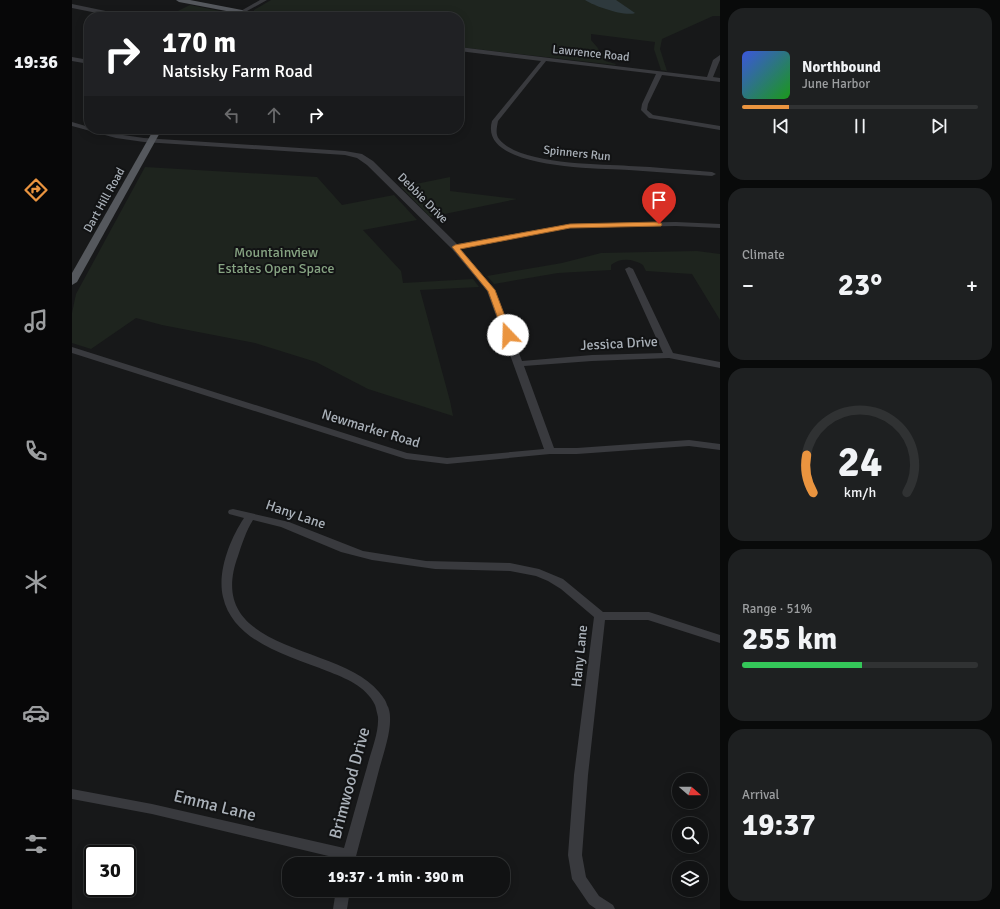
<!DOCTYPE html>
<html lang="en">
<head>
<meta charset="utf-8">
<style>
	body { margin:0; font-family:Signika,sans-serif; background:#1e2021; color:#f1f3f6; height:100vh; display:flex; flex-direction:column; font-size:15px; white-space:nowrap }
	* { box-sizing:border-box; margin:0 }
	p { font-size:13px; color:#9c9ea0 }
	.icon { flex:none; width:22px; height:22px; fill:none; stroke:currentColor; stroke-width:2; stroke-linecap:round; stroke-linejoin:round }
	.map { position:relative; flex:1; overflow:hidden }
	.panel { display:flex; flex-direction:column; gap:8px; padding:8px; background:#090a0a; width:280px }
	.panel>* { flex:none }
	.top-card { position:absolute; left:12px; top:12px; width:380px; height:122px; border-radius:16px; box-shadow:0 2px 10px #0003,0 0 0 1px #303233; background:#202124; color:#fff; overflow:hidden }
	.needle { width:26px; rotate:110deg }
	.buttons { position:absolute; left:600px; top:773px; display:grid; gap:8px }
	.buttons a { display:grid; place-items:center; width:36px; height:36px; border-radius:50%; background:#111213; box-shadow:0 2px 10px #0003,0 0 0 1px #303233; font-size:20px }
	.speed { position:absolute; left:12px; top:845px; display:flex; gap:8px; font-size:20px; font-weight:700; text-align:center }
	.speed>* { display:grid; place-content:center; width:52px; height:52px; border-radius:50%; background:#111213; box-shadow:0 2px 10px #0003,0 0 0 1px #303233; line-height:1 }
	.speed .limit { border:2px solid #111; border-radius:6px; background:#fff; color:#111 }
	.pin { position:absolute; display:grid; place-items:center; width:34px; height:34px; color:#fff; margin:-41px -17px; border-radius:50% 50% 50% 0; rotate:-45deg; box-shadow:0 0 4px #0007 }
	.pin .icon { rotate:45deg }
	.me { position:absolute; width:44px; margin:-22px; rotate:339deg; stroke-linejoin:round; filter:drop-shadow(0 0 3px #0008) }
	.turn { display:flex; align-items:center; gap:14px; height:84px; padding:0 12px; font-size:18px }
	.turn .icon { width:52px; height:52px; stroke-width:2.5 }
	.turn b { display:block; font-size:28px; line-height:34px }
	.lanes { display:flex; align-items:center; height:38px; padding:0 12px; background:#0003; justify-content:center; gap:20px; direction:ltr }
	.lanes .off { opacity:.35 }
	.big { font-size:30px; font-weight:700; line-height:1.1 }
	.panel .widget { flex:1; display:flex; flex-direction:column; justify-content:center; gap:6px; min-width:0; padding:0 14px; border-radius:16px; background:#1e2021 }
	.panel .dial { align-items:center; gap:0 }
	.dial svg { height:104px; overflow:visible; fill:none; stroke:#303233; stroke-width:7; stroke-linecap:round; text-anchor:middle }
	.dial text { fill:#f1f3f6; stroke:none }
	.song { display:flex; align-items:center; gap:12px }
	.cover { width:48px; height:48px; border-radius:6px; background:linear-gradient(135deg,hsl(230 70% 55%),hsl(120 70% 35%)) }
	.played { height:4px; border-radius:2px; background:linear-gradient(90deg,#ea943f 20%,#303233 20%) }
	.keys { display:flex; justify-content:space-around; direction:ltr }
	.heat { display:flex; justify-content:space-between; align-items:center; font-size:22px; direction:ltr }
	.charge { height:6px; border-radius:3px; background:linear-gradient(90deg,#34c759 51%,#303233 0) }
	.trip { position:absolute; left:210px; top:857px; width:228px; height:40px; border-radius:16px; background:#111213; box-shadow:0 2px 10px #0003,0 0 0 1px #303233; font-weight:700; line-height:40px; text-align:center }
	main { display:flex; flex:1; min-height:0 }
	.menu { display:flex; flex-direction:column; width:72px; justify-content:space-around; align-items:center; background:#070708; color:#9c9ea0 }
	.menu .icon { width:28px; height:28px }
	.menu .active { color:#ea943f }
	.menu b { font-size:18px; color:#f1f3f6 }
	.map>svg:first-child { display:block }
	.green { fill:#1e241e }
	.water { fill:#2e393d }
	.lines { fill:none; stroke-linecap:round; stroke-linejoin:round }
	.minor { fill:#393a3e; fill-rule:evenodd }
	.major { fill:#55585d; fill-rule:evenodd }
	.route { fill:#ea943f; stroke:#986029 }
	.labels { text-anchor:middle; stroke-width:4; stroke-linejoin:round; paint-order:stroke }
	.far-street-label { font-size:12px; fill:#aab1b9; stroke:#121314 }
	.park-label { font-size:14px; fill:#86a382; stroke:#121314 }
	.street-label { font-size:14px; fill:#aab1b9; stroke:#121314 }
	.near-street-label { font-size:17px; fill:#aab1b9; stroke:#121314 }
</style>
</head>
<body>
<main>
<nav class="menu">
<b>19:36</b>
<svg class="icon active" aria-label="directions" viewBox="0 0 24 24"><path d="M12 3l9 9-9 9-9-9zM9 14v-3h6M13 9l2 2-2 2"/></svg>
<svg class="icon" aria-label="music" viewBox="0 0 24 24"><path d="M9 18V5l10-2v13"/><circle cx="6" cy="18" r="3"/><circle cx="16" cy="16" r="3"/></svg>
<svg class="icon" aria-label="phone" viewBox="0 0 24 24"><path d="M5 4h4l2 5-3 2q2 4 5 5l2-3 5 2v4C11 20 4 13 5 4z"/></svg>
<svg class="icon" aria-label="climate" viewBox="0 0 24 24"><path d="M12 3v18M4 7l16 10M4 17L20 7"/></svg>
<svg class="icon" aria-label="car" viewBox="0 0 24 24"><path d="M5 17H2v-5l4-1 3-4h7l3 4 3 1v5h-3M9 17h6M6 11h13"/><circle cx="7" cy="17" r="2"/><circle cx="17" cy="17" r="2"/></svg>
<svg class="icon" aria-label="filters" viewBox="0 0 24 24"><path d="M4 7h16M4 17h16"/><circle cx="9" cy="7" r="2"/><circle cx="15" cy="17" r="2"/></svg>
</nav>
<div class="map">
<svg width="648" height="909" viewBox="0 0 648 909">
	<rect width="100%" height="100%" fill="#171819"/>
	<g class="green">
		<path d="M199,0H648V16H641L590,39L588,49L595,71L589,70L582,49L583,42L519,34V40L525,47L527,50L539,57L533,61L544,64L543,65L387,47V17H204L182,12V10Z"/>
		<path d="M118,5L153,12L156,15L155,17H94Z"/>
		<path d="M73,167L245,177L270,205L322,195L345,220L291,230L329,271L331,283L401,279L407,287L348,290L378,401L381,416L296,389L244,362L183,343L90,325L64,318L19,349L0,343V313L4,294Z"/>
		<path d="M378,177V191L445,199L358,217L329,187Z"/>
		<path d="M625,251L648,254V320L620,274L574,271L571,265C562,259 548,257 539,265V270L486,273L422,284L415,276L490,263L529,253Z"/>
	</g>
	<path class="water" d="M513,0H544L563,13C553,17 522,6 513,0Z"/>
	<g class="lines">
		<g class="minor">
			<path d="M188,0H195L175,11L196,17H185L167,12Z"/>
			<path d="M0,4L53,15L56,17H45L0,8Z"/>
			<path d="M387,47L635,77L641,60L648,55V60L641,77L648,78V82L590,75L576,104L575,110L581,115L648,126V130L577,118L569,110L570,104L584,74L474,61L426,121C425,127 423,134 427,139C447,165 527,164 557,166C585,167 612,170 640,172L644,174L640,176C612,174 585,172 557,170C529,168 406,170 420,121L469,61L387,51Z"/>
			<path d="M0,57L17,60V64L0,61Z"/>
			<path d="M0,122L17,127V129H26L44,134L72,138L273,151L290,154L301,161L385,244L498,224L604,222L648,224V228L604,226L498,228L388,248L423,290L450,361L520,355L591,353L553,269L557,267L561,269L601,353L648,362V368L597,358L520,361L452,366L482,448H505L617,440L648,444V450L617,446L505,454H478L375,464L334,459L0,353V347L335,453L375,458L472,449L415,291L380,249L295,165L285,158L273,155L72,142L44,138L0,126Z"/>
			<path d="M161,509L217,522L291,551L354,561L438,563L467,569L491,579L531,612H577L648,635V643L576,620H533L516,775L510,855L514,877L527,896L541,905L543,909H524L517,904L500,879L496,855L502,775L522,617L489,589L476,581L464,576L438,571L363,569L300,560L269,552L209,527L181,520C174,531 170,544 166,556C130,654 269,643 307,692C310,696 314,700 315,705C317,708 318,713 318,717C319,733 311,755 307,770C299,801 290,833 282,864H268L269,859L80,814L0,799V789L80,804L272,848C280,821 287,794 295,767C299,751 307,733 306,717C305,713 304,708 303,705C294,686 273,678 255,671C217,656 161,642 151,597C145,572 158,539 172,518L157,514L156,512L157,510Z"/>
			<path d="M264,890H278L275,909H261Z"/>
		</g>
		<g class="major">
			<path d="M104,0H118L170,10L173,12L170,14L107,2Z"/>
			<path d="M82,129H90L5,282L0,285V273Z"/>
		</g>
	</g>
	<path class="route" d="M587,222L590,224L589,226L498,228L388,249L423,290L440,335L436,337L432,335L416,291L380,247L383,245L498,224Z"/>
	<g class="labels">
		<g class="far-street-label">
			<text transform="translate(519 53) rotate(6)" y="4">Lawrence Road</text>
			<text transform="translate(505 153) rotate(6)" y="4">Spinners Run</text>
			<text transform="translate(351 198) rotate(45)" y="4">Debbie Drive</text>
			<text transform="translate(32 200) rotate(-61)" y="4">Dart Hill Road</text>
		</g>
		<g class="park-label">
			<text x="204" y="257">Mountainview<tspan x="204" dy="16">Estates Open Space</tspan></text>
		</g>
		<g class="street-label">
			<text transform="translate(547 343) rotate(-3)" y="5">Jessica Drive</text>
			<text transform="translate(299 428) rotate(17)" y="5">Newmarker Road</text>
			<text transform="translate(224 514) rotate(19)" y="5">Hany Lane</text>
			<text transform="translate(507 656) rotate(-84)" y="5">Hany Lane</text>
		</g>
		<g class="near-street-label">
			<text transform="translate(277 783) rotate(-75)" y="6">Brimwood Drive</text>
			<text transform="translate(143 805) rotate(14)" y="6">Emma Lane</text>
		</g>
	</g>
</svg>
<div class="buttons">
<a><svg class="needle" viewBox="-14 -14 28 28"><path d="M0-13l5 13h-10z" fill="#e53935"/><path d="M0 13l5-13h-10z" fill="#9c9ea0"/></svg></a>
<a><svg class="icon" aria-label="search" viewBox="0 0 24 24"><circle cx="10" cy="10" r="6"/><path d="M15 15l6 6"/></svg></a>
<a><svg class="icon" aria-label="layers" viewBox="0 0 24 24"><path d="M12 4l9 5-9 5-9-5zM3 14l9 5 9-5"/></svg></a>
</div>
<div class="speed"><div class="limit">30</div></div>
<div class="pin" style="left:587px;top:224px;background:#d93025"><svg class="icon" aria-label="arrive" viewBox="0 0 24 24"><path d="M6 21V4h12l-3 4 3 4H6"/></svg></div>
<svg class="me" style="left:436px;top:335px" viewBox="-20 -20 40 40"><circle r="19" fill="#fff"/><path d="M0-13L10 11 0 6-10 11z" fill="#ea943f"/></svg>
<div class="trip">19:37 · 1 min · 390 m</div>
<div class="top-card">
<div class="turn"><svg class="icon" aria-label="right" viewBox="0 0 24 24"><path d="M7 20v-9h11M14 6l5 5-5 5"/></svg><div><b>170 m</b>Natsisky Farm Road</div></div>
<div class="lanes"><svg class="icon off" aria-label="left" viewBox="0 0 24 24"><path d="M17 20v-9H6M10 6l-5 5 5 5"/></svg><svg class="icon off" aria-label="ahead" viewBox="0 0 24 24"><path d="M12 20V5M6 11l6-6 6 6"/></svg><svg class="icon" aria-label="right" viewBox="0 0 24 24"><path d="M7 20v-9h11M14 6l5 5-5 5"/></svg></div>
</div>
</div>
<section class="panel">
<div class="widget">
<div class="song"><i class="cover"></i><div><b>Northbound</b><p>June Harbor</p></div></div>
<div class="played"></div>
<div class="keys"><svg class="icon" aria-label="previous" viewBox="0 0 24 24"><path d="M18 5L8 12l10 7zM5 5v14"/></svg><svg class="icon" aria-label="pause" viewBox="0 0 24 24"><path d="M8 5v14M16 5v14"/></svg><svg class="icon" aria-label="next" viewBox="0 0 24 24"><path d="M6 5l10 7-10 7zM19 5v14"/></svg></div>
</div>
<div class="widget"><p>Climate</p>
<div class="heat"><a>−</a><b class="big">23°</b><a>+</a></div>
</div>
<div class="widget dial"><svg viewBox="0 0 100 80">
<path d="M14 69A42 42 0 1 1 86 69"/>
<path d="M14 69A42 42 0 0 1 9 40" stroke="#ea943f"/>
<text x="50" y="56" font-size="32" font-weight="700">24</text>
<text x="50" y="72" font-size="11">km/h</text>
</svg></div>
<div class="widget"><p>Range · 51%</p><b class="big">255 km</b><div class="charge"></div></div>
<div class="widget"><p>Arrival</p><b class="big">19:37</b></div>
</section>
</main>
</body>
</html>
